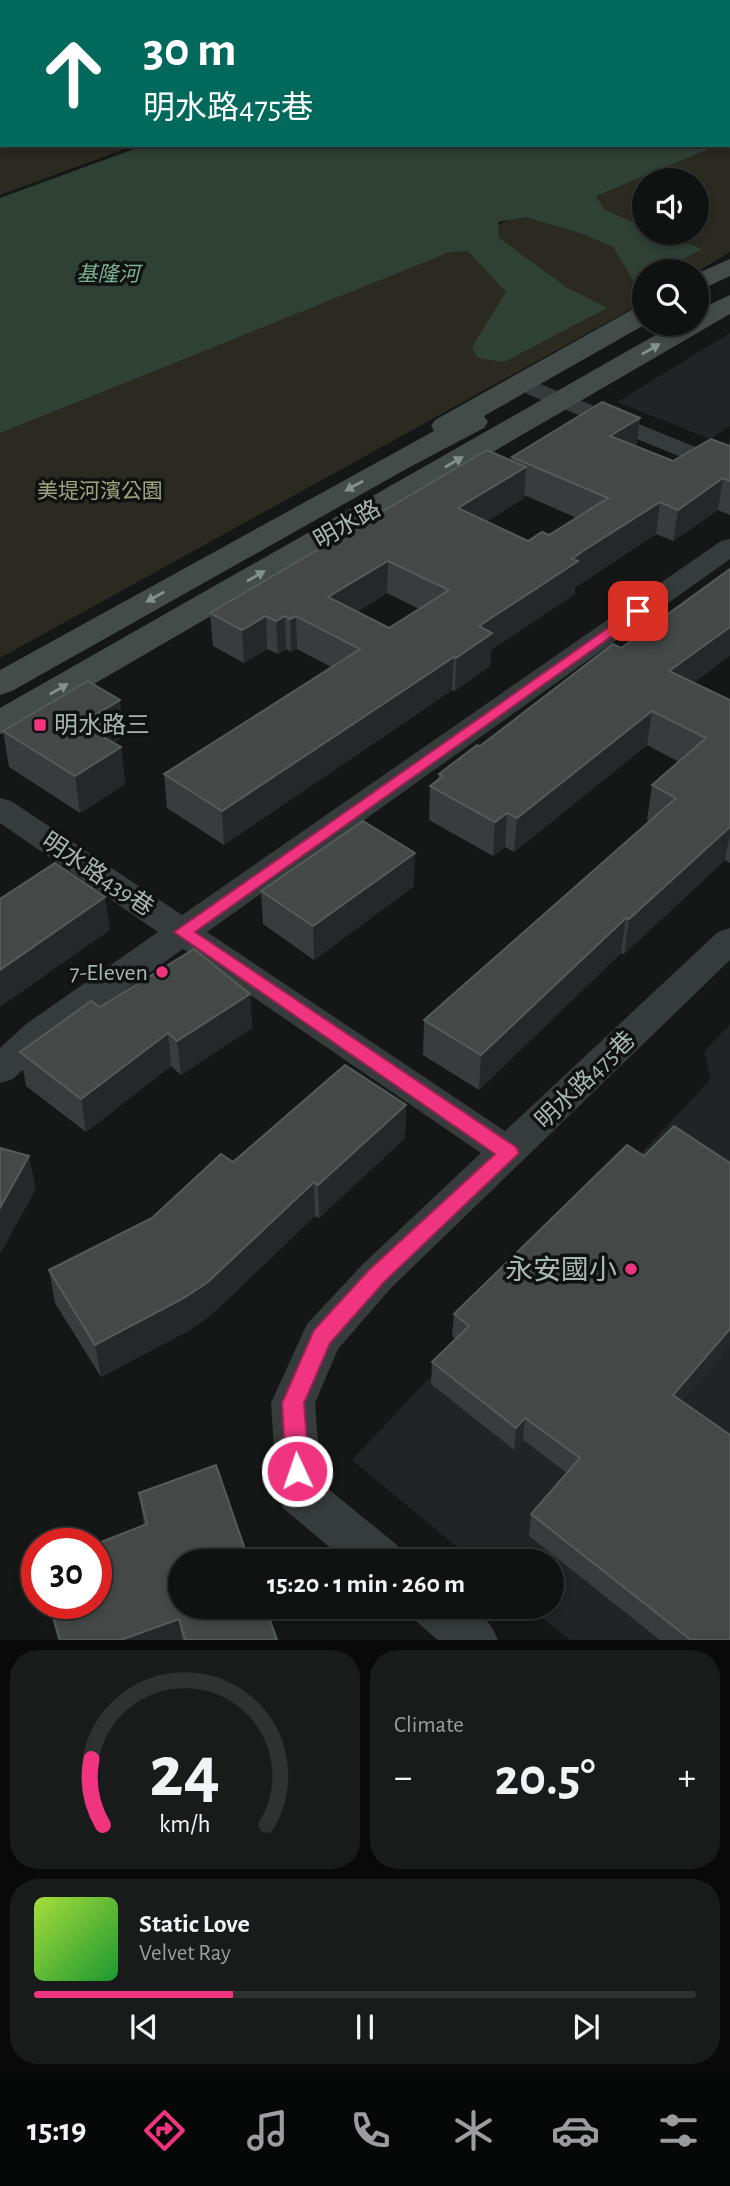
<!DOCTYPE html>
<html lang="en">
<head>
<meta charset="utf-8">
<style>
	body { margin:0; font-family:"Alegreya Sans","Noto Sans TC",sans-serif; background:#191a1a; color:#f1f3f6; height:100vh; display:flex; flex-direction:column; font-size:26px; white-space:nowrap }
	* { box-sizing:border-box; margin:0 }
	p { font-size:23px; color:#9c9d9f }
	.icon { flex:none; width:38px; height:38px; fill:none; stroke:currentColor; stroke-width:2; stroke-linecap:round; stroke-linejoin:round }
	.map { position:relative; height:1640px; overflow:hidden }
	.details { display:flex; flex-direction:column; gap:10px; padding:10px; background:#090909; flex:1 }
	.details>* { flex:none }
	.guide { position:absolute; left:0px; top:0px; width:732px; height:147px; box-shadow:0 4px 10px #0003,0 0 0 2px #303131; background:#00695c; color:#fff; overflow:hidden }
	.buttons { position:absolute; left:632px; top:168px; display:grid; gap:14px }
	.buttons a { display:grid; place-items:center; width:77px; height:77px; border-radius:50%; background:#101111; box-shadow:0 4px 10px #0003,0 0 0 2px #303131; font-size:35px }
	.speed { position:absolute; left:21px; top:1528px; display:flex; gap:14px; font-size:35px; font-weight:700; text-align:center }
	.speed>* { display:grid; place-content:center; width:91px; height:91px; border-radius:50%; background:#101111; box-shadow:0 4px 10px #0003,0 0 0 2px #303131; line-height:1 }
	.speed .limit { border:10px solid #d22; background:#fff; color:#111 }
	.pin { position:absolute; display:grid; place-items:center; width:60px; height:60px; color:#fff; margin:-30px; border-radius:14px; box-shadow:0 4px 10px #0006 }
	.me { position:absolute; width:77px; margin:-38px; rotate:357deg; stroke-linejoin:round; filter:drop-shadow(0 0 5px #0008) }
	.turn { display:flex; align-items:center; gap:24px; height:147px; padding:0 28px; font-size:32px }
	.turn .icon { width:91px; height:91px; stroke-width:2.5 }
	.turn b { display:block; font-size:49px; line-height:60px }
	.big { font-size:52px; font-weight:700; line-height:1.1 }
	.details .widget { flex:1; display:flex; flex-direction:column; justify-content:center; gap:10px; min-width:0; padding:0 24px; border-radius:28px; background:#191a1a }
	.details .dial { align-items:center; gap:0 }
	.dial svg { height:182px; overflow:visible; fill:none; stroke:#303131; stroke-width:7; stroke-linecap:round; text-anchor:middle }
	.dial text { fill:#f1f3f6; stroke:none }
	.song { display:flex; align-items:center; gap:21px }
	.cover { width:84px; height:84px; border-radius:10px; background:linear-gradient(135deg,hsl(80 70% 55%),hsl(130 70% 35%)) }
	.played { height:7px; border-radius:4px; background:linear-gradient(90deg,#f03480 30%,#303131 30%) }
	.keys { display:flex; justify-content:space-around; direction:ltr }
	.heat { display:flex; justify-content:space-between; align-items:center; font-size:38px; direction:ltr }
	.details .tiles { flex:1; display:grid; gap:10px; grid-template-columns:1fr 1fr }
	.widget:last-child { grid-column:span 2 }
	.trip { position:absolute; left:168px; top:1549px; width:396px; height:70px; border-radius:35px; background:#101111; box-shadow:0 4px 10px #0003,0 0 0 2px #303131; font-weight:700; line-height:70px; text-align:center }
	.tabs { display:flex; height:112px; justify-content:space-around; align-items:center; background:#060707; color:#9c9d9f }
	.tabs .icon { width:49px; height:49px }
	.tabs .selected { color:#f03480 }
	.tabs b { font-size:32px; color:#f1f3f6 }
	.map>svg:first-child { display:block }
	.built { fill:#212424 }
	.green { fill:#2a2a21; fill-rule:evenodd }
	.water { fill:#2f4035 }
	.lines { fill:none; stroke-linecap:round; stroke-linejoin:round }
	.street { fill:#363c3b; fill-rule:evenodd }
	.secondary { fill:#444c4a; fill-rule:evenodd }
	.wall { fill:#383c3c; fill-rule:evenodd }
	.shaded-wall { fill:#252828 }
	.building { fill:#444948; stroke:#545b59; stroke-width:2; fill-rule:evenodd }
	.oneway { fill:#84928d }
	.route { fill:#f03480; stroke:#9c2253; stroke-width:2 }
	.poi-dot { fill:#f03480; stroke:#101212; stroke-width:2.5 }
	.labels { text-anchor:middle; stroke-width:7; stroke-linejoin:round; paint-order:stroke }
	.far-water-label { font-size:21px; font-style:italic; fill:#7fb293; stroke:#101212 }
	.far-park-label { font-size:21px; fill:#a2a27f; stroke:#101212 }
	.street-label { font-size:24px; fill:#a7b7b1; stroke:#101212 }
	.poi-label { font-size:24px; fill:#a7b7b1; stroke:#101212; text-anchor:start }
	.near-poi-label { font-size:28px; fill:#a7b7b1; stroke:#101212; text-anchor:end }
</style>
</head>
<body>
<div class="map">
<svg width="730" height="1640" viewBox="0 0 730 1640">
	<rect width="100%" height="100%" fill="#151717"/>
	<g class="built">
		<path d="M730,333V426L710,439L617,402Z"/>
		<path d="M730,1024V1640H570L529,1607L551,1606V1561H474L352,1460L711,1079L704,1052Z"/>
	</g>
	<g class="green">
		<path d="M0,0H552L2,2V145H136L0,195Z"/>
		<path d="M730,126V252L697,272L644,271V302L0,658V427L615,177L686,145H730ZM644,180H696V233H644Z"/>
	</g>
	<path class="water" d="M145,145H718L596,196L605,210L644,227V233H659L702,249L661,271H644V280L636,285L613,247L580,233L526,217L498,222L499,238L566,287L607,308L504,362L478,358L472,347L506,292L468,251L450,252L0,433V198Z"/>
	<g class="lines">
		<g class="street">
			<path d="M535,382L730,461V477L527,394L524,389L527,384Z"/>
			<path d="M730,539V559L207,932L505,1131L718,932L730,928V960L391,1288L338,1349L315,1403L321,1483L397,1545L404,1561H346L283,1508L277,1493L271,1403L307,1324L363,1264L481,1153L183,949L52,1042L13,1079L0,1083V1048L26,1024L158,932L0,823V798L11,801L182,915L721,541Z"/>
			<path d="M411,1606C451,1606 480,1596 498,1640H438L417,1622Z"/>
		</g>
		<g class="secondary">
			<path d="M730,259V276L696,292V274Z"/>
			<path d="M730,295V314L13,731L0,734V708L675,324H696V311Z"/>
			<path d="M644,306L646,324L484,416L488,422L484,428L408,468L12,691L0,695V670L434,431L431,426L435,420L635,308Z"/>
		</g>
	</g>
	<g class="wall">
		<path d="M640,418L636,446L673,461L729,445L730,438V515L718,510L673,541L656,534L580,584L575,587V594L491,650L490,666L455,691L452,690L224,845L167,808L164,774L331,667L297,649L291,652L286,649L278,654L267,649L244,663L213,646L210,613L511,461L512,457ZM524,495L577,518L549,535L528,541L486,522L524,498ZM387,593L419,609L389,628L357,612Z"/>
		<path d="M621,648L730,700V863L725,860L624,954L621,953L479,1090L423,1055L424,1020L649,821L647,820L652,785L679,762L647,745L514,852L505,847L493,856L429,820L430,786L438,779L439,774Z"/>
		<path d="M3,731L124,736L113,743L121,747L125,784L80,813L9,767Z"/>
		<path d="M414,886L314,960L263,924L261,891Z"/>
		<path d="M250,994L252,1028L181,1075L171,1066L86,1132L26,1086L20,1052L100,1007Z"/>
		<path d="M406,1105L405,1138L319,1218L315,1216L211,1315L188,1331L101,1377L55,1303L49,1270L152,1218L233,1162Z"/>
		<path d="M454,1314L730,1345L682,1401L730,1640H660L529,1536L531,1514L567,1473L523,1440L514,1450L431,1384L432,1362L456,1339L452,1336Z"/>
		<path d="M139,1493L277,1640H58L48,1603H96L144,1525Z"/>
	</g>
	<g class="shaded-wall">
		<path d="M640,418L636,448L610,436Z"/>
		<path d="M526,467L524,498L456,540L458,508Z"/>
		<path d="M723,478L718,510L673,541L678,510Z"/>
		<path d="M660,502L656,534L580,584L575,587V594L491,650L490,666L455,691L456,658L479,626L583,551Z"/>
		<path d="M388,561L387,593L329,630L328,597Z"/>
		<path d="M266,616L267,649L244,663L242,630Z"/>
		<path d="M285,616L286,649L278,654L276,621Z"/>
		<path d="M296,616L297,649L291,652L290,619Z"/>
		<path d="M730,627V656L665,704L669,671Z"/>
		<path d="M454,657L452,690L224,845L222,811Z"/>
		<path d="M120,700L124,736L108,745L121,747L125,784L80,813L75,776L94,728L95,715Z"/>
		<path d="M652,711L647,745L514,852L517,818Z"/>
		<path d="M507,813L505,847L493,856L495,822Z"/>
		<path d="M730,827V834L725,860L624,954L629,919Z"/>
		<path d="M415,853L414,886L314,960L313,926Z"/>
		<path d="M105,897L110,930L0,1007V970Z"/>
		<path d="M626,918L621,953L479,1090L481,1055Z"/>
		<path d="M250,994L252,1028L181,1075L177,1041Z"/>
		<path d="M168,1033L171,1066L86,1132L81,1099Z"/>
		<path d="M406,1105L405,1138L319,1218L318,1185Z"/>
		<path d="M29,1156L36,1189L0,1254V1208Z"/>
		<path d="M314,1182L315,1216L211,1315L188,1331L101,1377L95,1345Z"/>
		<path d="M730,1329V1345L669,1417L673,1395Z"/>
		<path d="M525,1418L523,1440L514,1450L516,1428Z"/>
		<path d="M179,1619L182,1640H121Z"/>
	</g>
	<g class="building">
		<path d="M602,402L640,418L610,436L673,461L711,439L730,446V481L723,478L678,510L660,502L583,551L572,559L578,561L479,626L492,633L456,658L454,657L222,811L164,774L360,649L296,616L290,619L285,616L276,621L266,616L242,630L210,613L487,450L526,467L458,508L528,541L542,532L549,535L608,498L512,457ZM388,561L449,590L389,628L328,597Z"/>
		<path d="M730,569V627L669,671L730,700V827L629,919L626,918L481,1055L424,1020L676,798L652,785L706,738L652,711L517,818L507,813L495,822L430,786L443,776L439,774L477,745L480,746L613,644L621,648Z"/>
		<path d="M88,681L120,700L95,715L105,721L94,728L101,732L98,734L121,747L75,776L3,731Z"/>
		<path d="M363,821L415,853L313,926L261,891Z"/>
		<path d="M55,863L105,897L0,970V899Z"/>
		<path d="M194,949L250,994L177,1041L168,1033L81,1099L20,1052L91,1001L100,1007Z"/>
		<path d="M345,1065L406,1105L318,1185L314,1182L208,1282L184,1298L95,1345L49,1270L152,1218L221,1154L233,1162Z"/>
		<path d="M674,1126L730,1163V1329L673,1395L730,1435V1640H691L531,1514L580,1458L525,1418L516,1428L432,1362L469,1326L454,1314L627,1145L644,1156Z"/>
		<path d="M0,1148L29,1156L0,1208Z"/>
		<path d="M216,1465L249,1561H180V1606H265L277,1640H185L179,1619L121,1640H60L49,1603H96V1544L147,1524L139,1493Z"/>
	</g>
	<defs><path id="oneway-solid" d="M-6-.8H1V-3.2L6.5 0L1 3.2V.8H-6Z" transform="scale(1.75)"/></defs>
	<g class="oneway">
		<use href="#oneway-solid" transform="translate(651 349) rotate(-30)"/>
		<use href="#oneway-solid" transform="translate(454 462) rotate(-30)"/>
		<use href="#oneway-solid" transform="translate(354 486) rotate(151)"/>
		<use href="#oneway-solid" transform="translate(256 576) rotate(-30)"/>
		<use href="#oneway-solid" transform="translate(155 597) rotate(151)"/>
		<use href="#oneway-solid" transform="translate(59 689) rotate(-30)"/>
	</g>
	<path class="route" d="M638,607L645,611L643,614L195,932L516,1147L519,1153L384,1282L330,1343L304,1403L309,1471L305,1478L297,1481L289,1478L286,1471L282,1403L314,1330L369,1270L495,1154L174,932Z"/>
	<g class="poi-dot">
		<rect x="33" y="718" width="14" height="14" rx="3.5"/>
		<circle cx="162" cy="972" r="7"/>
		<circle cx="631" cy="1269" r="7"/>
	</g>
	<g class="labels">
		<g class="far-water-label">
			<text x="108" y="281">基隆河</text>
		</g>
		<g class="far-park-label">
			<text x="100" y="498">美堤河濱公園</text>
		</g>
		<g class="street-label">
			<text transform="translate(347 524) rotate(-30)" y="8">明水路</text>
			<text transform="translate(98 874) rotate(34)" y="8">明水路439巷</text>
			<text transform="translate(585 1080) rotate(-44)" y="8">明水路475巷</text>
		</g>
		<g class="poi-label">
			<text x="54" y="733">明水路三</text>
			<text x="148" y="980" text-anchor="end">7-Eleven</text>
		</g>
		<g class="near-poi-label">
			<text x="617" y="1279">永安國小</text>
		</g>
	</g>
</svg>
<div class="buttons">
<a><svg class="icon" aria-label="sound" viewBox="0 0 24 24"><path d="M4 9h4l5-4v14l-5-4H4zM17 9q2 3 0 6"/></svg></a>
<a><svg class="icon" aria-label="search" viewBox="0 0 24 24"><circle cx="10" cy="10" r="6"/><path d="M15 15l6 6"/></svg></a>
</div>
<div class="speed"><div class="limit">30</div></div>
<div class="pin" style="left:638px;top:611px;background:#d93025"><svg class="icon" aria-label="arrive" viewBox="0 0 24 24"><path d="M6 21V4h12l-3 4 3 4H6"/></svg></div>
<svg class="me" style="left:297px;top:1471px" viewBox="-20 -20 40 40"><circle r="17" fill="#f03480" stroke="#fff" stroke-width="3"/><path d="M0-11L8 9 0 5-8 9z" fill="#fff"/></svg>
<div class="trip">15:20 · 1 min · 260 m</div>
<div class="guide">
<div class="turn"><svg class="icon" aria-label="ahead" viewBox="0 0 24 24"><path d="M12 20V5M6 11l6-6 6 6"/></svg><div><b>30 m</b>明水路475巷</div></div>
</div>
</div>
<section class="details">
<div class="tiles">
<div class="widget dial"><svg viewBox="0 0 100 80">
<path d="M14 69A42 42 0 1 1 86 69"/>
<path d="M14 69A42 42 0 0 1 9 40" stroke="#f03480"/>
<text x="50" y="56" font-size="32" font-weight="700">24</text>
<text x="50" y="72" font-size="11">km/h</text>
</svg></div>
<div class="widget"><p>Climate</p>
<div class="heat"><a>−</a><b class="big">20.5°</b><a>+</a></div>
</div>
<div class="widget">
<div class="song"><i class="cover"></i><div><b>Static Love</b><p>Velvet Ray</p></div></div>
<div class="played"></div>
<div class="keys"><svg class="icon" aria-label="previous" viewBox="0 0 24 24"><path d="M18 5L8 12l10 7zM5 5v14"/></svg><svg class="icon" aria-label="pause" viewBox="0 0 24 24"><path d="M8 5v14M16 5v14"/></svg><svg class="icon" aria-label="next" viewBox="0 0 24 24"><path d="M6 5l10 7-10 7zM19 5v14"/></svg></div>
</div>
</div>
</section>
<nav class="tabs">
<b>15:19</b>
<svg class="icon selected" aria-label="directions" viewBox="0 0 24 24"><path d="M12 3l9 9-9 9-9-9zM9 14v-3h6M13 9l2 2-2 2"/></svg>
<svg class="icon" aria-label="music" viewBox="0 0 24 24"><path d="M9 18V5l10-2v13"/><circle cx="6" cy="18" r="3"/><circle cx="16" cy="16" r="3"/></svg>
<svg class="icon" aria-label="phone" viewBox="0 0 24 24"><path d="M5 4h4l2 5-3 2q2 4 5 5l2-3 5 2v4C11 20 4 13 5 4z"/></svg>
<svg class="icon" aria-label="climate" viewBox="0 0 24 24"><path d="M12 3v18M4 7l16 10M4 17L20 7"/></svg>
<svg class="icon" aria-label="car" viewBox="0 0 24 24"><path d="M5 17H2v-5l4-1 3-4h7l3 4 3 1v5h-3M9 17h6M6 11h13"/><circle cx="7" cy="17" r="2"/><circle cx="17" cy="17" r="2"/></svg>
<svg class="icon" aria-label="filters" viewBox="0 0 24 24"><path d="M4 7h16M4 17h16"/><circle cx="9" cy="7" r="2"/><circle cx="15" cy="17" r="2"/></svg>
</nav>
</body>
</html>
